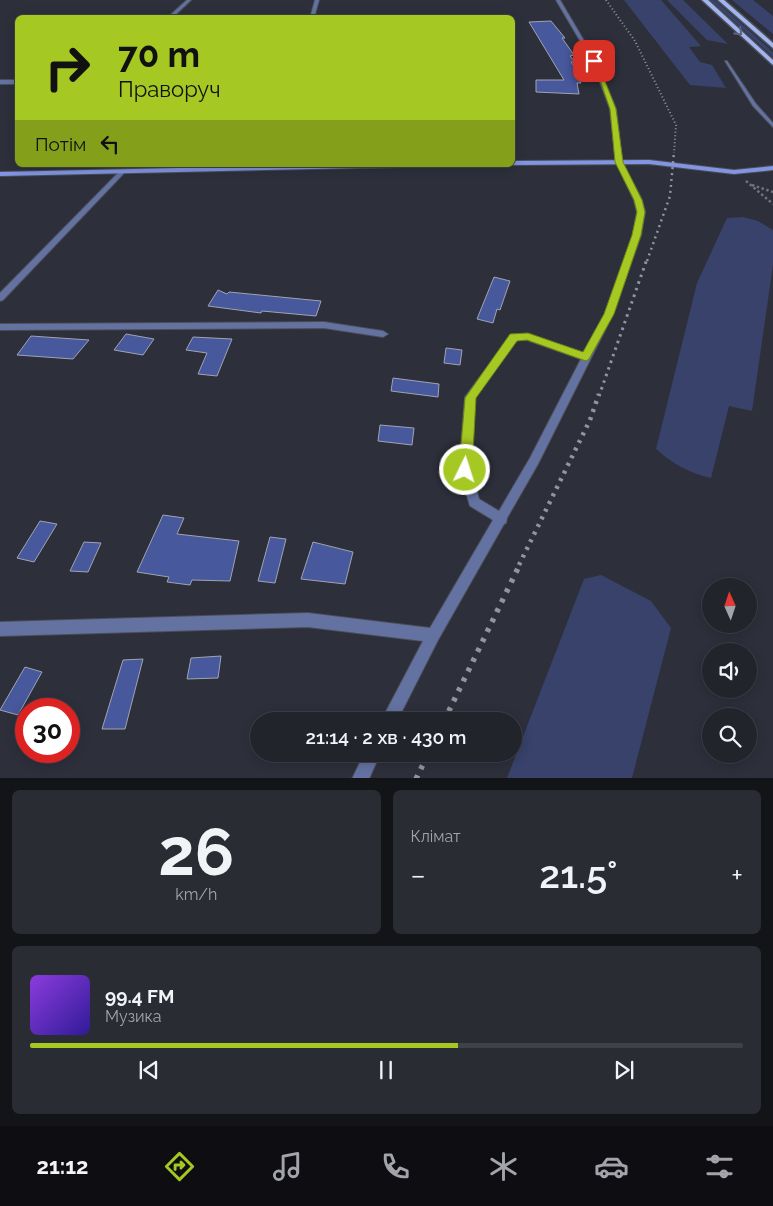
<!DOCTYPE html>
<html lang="uk">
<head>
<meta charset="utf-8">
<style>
	body { margin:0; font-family:Raleway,sans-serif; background:#2a2c34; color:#f1f3f6; height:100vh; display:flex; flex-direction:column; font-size:19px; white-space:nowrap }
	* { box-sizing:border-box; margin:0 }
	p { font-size:16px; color:#a2a4a9 }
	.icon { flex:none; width:28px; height:28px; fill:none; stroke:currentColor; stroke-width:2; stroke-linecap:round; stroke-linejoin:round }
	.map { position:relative; height:778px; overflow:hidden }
	.sheet { display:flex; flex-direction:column; gap:12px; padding:12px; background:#131418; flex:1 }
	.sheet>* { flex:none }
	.guide { position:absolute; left:15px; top:15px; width:500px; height:152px; border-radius:8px; box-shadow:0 2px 12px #0003,0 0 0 1px #3f4148; background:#a5c822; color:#111; overflow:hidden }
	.needle { width:32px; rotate:357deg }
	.tools { position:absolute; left:702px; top:578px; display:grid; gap:10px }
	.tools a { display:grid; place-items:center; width:55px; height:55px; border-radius:50%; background:#22242c; box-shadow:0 2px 12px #0003,0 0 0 1px #3f4148; font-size:25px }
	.speed { position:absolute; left:15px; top:698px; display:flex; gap:10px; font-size:25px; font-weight:700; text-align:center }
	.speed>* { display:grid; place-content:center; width:65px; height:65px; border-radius:50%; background:#22242c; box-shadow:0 2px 12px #0003,0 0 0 1px #3f4148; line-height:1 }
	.speed .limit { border:8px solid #d22; background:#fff; color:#111 }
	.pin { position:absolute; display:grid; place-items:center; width:42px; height:42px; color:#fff; margin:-21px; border-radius:10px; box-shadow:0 2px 8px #0006 }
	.me { position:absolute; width:55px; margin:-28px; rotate:4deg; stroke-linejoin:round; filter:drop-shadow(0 0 4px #0008) }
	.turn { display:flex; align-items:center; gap:18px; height:105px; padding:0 20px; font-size:22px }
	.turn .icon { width:65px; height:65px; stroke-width:2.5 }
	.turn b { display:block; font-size:35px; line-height:42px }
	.then { display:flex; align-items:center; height:48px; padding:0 20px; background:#0003; gap:10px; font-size:19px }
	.big { font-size:38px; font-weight:600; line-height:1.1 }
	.sheet .tile { flex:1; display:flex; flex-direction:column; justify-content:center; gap:8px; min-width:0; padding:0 18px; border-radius:8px; background:#2a2c34 }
	.sheet .dial { align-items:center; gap:0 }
	.dial b { font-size:65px; line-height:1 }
	.song { display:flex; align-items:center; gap:15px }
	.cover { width:60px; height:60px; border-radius:8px; background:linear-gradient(135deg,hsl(270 70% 55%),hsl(250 70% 35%)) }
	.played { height:5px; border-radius:2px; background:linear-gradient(90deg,#a5c822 60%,#3f4148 60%) }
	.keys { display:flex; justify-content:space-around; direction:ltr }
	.heat { display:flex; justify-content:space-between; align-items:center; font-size:28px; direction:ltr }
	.sheet .tiles { flex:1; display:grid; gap:12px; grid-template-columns:1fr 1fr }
	.tile:last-child { grid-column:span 2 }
	.trip { position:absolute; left:250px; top:712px; width:272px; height:50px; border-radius:25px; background:#22242c; box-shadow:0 2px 12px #0003,0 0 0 1px #3f4148; font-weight:600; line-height:50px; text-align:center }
	.tab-bar { display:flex; height:80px; justify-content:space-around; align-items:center; background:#0e0e12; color:#a2a4a9 }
	.tab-bar .icon { width:35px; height:35px }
	.tab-bar .current { color:#a5c822 }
	.tab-bar b { font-size:22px; color:#f1f3f6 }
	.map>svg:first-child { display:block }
	.green { fill:#38426a }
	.building { fill:#48589d; stroke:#a0a4b1 }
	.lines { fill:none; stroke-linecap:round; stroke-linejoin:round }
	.lane-casing { stroke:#4b4e58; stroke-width:2 }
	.street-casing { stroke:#4b4e58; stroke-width:2 }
	.secondary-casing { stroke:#4b4e58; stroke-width:2 }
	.primary-casing { stroke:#4b4e58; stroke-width:3 }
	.path { stroke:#71747e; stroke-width:2.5; stroke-dasharray:2.5 2.5; stroke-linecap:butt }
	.lane { fill:#6472a2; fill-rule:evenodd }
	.street { fill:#6472a2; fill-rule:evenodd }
	.secondary { fill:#8195e3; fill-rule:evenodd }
	.primary { fill:#a3b5f0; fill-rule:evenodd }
	.rail-far4 { stroke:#92959e; stroke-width:2; stroke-dasharray:1 2.5; stroke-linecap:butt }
	.rail-far3 { stroke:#92959e; stroke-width:2.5; stroke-dasharray:2 4; stroke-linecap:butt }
	.rail-far2 { stroke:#92959e; stroke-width:3; stroke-dasharray:2.5 4.5; stroke-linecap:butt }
	.rail-far1 { stroke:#92959e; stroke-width:4.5; stroke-dasharray:3 5.5; stroke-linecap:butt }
	.rail { stroke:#92959e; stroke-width:5.5; stroke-dasharray:4 7; stroke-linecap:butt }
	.oneway { stroke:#5c6583 }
	.route { fill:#a5c822; stroke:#6b8216 }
</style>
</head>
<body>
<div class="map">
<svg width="773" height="779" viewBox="0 0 773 779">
	<rect width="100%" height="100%" fill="#2d303b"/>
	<g class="green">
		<path d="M624,0H661L701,46L689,47L700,62L712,65L726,88L690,85Z"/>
		<path d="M667,0H683L728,44L707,40Z"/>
		<path d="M710,0H715L773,52V57Z"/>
		<path d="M732,0H753L773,16V34Z"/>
		<path d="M743,217L758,221L773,230V265L752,411L729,406L711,478C689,473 673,464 656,449L697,283L727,218Z"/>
		<path d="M601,575L651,601L671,628L632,778H507L584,579Z"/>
	</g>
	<g class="building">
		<path d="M551,21L565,38H562L574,55L570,56L575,62H571L582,77H578L581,83H577L579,94L536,92V80H564L529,22Z"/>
		<path d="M494,277L510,281L500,310L497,309L493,323L477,319Z"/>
		<path d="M218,290L227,294L229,292L321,301L316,316L262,311L261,313L208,306Z"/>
		<path d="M126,334L154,339L143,355L114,350Z"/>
		<path d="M31,336L89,340L73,359L17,355Z"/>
		<path d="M193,337L232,339L217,376L198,374L207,353L186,350Z"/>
		<path d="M446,348L462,350L460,365L444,363Z"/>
		<path d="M393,378L439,384L438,397L391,391Z"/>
		<path d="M380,425L414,428L412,445L378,441Z"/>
		<path d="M163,515L184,518L177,534L239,541L230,581L192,580L190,585L167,582L169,577L137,572Z"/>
		<path d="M40,521L57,524L34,562L17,558Z"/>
		<path d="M270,537L286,539L275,583L258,581Z"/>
		<path d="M84,542L101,543L88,572L70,571Z"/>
		<path d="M313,542L353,552L345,584L301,579Z"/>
		<path d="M221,656L218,678L187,679L191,658Z"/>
		<path d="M143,659L125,729H102L123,660Z"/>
		<path d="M25,667L42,672L18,715L0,710Z"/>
	</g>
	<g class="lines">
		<defs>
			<path id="lane" d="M725,61H727L756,104L773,123V127L753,106Z"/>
			<g id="street">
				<path d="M187,0H191L172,18H167Z"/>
				<path d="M315,0H319L314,18H310Z"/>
				<path d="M556,0H560L596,61L616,109L622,162L642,200L645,212L641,235L613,314L538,464L507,518L506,523L504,524L438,640L397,721H381L423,641L308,627L0,636V622L308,613L430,628L493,520L470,506L459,470L465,397L511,335L527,334L584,353L605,314L633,235L637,212L634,200L616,162L610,109L592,61ZM517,340H527L581,359L530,458L499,511L479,499L471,470L475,398Z"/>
				<rect x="0" y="80" width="18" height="4"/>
				<path d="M121,170L126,171L3,300L0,301V293Z"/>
				<path d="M324,322L383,331L388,334L383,337L324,328L0,330V324Z"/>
				<path d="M364,754H380L369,779H352Z"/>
			</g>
			<g id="secondary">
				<path d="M649,160L734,170L773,166V170L734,174L649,164L512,165V161Z"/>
				<path d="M316,165H408L405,167L0,176V172Z"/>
			</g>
			<g id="primary">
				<path d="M702,0H708L773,60V65Z"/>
				<path d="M718,0H724L773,43V48Z"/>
			</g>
		</defs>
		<use href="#lane" class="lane-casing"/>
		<use href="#street" class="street-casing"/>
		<use href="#secondary" class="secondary-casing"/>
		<use href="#primary" class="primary-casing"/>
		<g class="path">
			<path d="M746,181L773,204"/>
			<path d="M752,185L773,192"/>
		</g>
		<use href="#lane" class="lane"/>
		<use href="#street" class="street"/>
		<use href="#secondary" class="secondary"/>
		<use href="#primary" class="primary"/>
		<path class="rail-far4" d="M606,0L635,41L676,125L674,153"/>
		<path class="rail-far3" d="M647,261L670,196L674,152"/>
		<path class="rail-far2" d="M599,396L647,259"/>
		<path class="rail-far1" d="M519,565L590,420L599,394"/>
		<g class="rail">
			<path d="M444,721L520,564"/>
			<path d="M416,779L428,754"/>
		</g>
	</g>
	<defs><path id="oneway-chevron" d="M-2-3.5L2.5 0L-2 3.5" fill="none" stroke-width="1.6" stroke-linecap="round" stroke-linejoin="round" transform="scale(1.25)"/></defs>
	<use class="oneway" href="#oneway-chevron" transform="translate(739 32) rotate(43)"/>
	<path class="route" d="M593,60L597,61L616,109L623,162L642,200L645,212L641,235L614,314L589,359L586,361L527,340L517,341L476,398L472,470L465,476L459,470L465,398L510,334L528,333L583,352L604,314L632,235L637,212L634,200L615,162L610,109Z"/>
</svg>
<div class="tools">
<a><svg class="needle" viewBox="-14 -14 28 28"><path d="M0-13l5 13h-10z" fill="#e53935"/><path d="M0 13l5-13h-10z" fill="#a2a4a9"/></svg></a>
<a><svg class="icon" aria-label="sound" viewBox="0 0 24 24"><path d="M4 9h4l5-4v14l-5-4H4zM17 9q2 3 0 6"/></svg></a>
<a><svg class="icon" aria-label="search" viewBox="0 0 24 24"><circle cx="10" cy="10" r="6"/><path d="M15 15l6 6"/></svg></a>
</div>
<div class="speed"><div class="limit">30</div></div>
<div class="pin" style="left:594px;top:61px;background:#d93025"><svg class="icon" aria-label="arrive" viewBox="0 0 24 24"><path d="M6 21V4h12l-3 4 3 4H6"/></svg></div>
<svg class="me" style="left:465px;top:470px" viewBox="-20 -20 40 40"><circle r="17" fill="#a5c822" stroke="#fff" stroke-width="3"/><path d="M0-11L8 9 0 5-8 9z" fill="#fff"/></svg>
<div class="trip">21:14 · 2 хв · 430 m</div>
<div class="guide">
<div class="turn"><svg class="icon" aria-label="right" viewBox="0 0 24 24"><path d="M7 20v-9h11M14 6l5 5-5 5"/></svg><div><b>70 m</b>Праворуч</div></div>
<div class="then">Потім<svg class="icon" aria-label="left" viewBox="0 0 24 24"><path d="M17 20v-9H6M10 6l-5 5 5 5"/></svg></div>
</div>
</div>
<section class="sheet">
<div class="tiles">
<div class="tile dial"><b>26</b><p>km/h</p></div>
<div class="tile"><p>Клімат</p>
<div class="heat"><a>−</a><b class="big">21.5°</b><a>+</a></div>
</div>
<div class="tile">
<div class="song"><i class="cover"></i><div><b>99.4 FM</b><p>Музика</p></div></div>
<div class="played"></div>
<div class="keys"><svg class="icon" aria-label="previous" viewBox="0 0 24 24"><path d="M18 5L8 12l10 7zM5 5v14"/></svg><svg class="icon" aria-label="pause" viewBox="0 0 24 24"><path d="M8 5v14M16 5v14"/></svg><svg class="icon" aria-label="next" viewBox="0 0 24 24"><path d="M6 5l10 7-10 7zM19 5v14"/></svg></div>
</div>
</div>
</section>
<nav class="tab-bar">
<b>21:12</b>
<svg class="icon current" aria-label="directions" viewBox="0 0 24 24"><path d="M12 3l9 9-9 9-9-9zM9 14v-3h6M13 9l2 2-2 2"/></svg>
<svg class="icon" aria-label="music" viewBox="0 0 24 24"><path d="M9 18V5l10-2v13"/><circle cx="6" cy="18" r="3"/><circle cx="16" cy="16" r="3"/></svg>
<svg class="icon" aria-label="phone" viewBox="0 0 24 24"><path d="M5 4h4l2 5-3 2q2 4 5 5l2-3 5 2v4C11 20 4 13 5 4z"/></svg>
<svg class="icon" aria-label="climate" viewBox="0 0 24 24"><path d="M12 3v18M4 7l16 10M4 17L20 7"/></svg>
<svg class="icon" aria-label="car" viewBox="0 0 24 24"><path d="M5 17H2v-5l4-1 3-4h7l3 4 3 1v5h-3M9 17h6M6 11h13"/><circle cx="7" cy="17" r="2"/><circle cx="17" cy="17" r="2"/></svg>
<svg class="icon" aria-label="filters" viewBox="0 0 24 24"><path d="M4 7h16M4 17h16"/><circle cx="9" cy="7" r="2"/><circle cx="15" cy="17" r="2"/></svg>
</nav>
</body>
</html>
